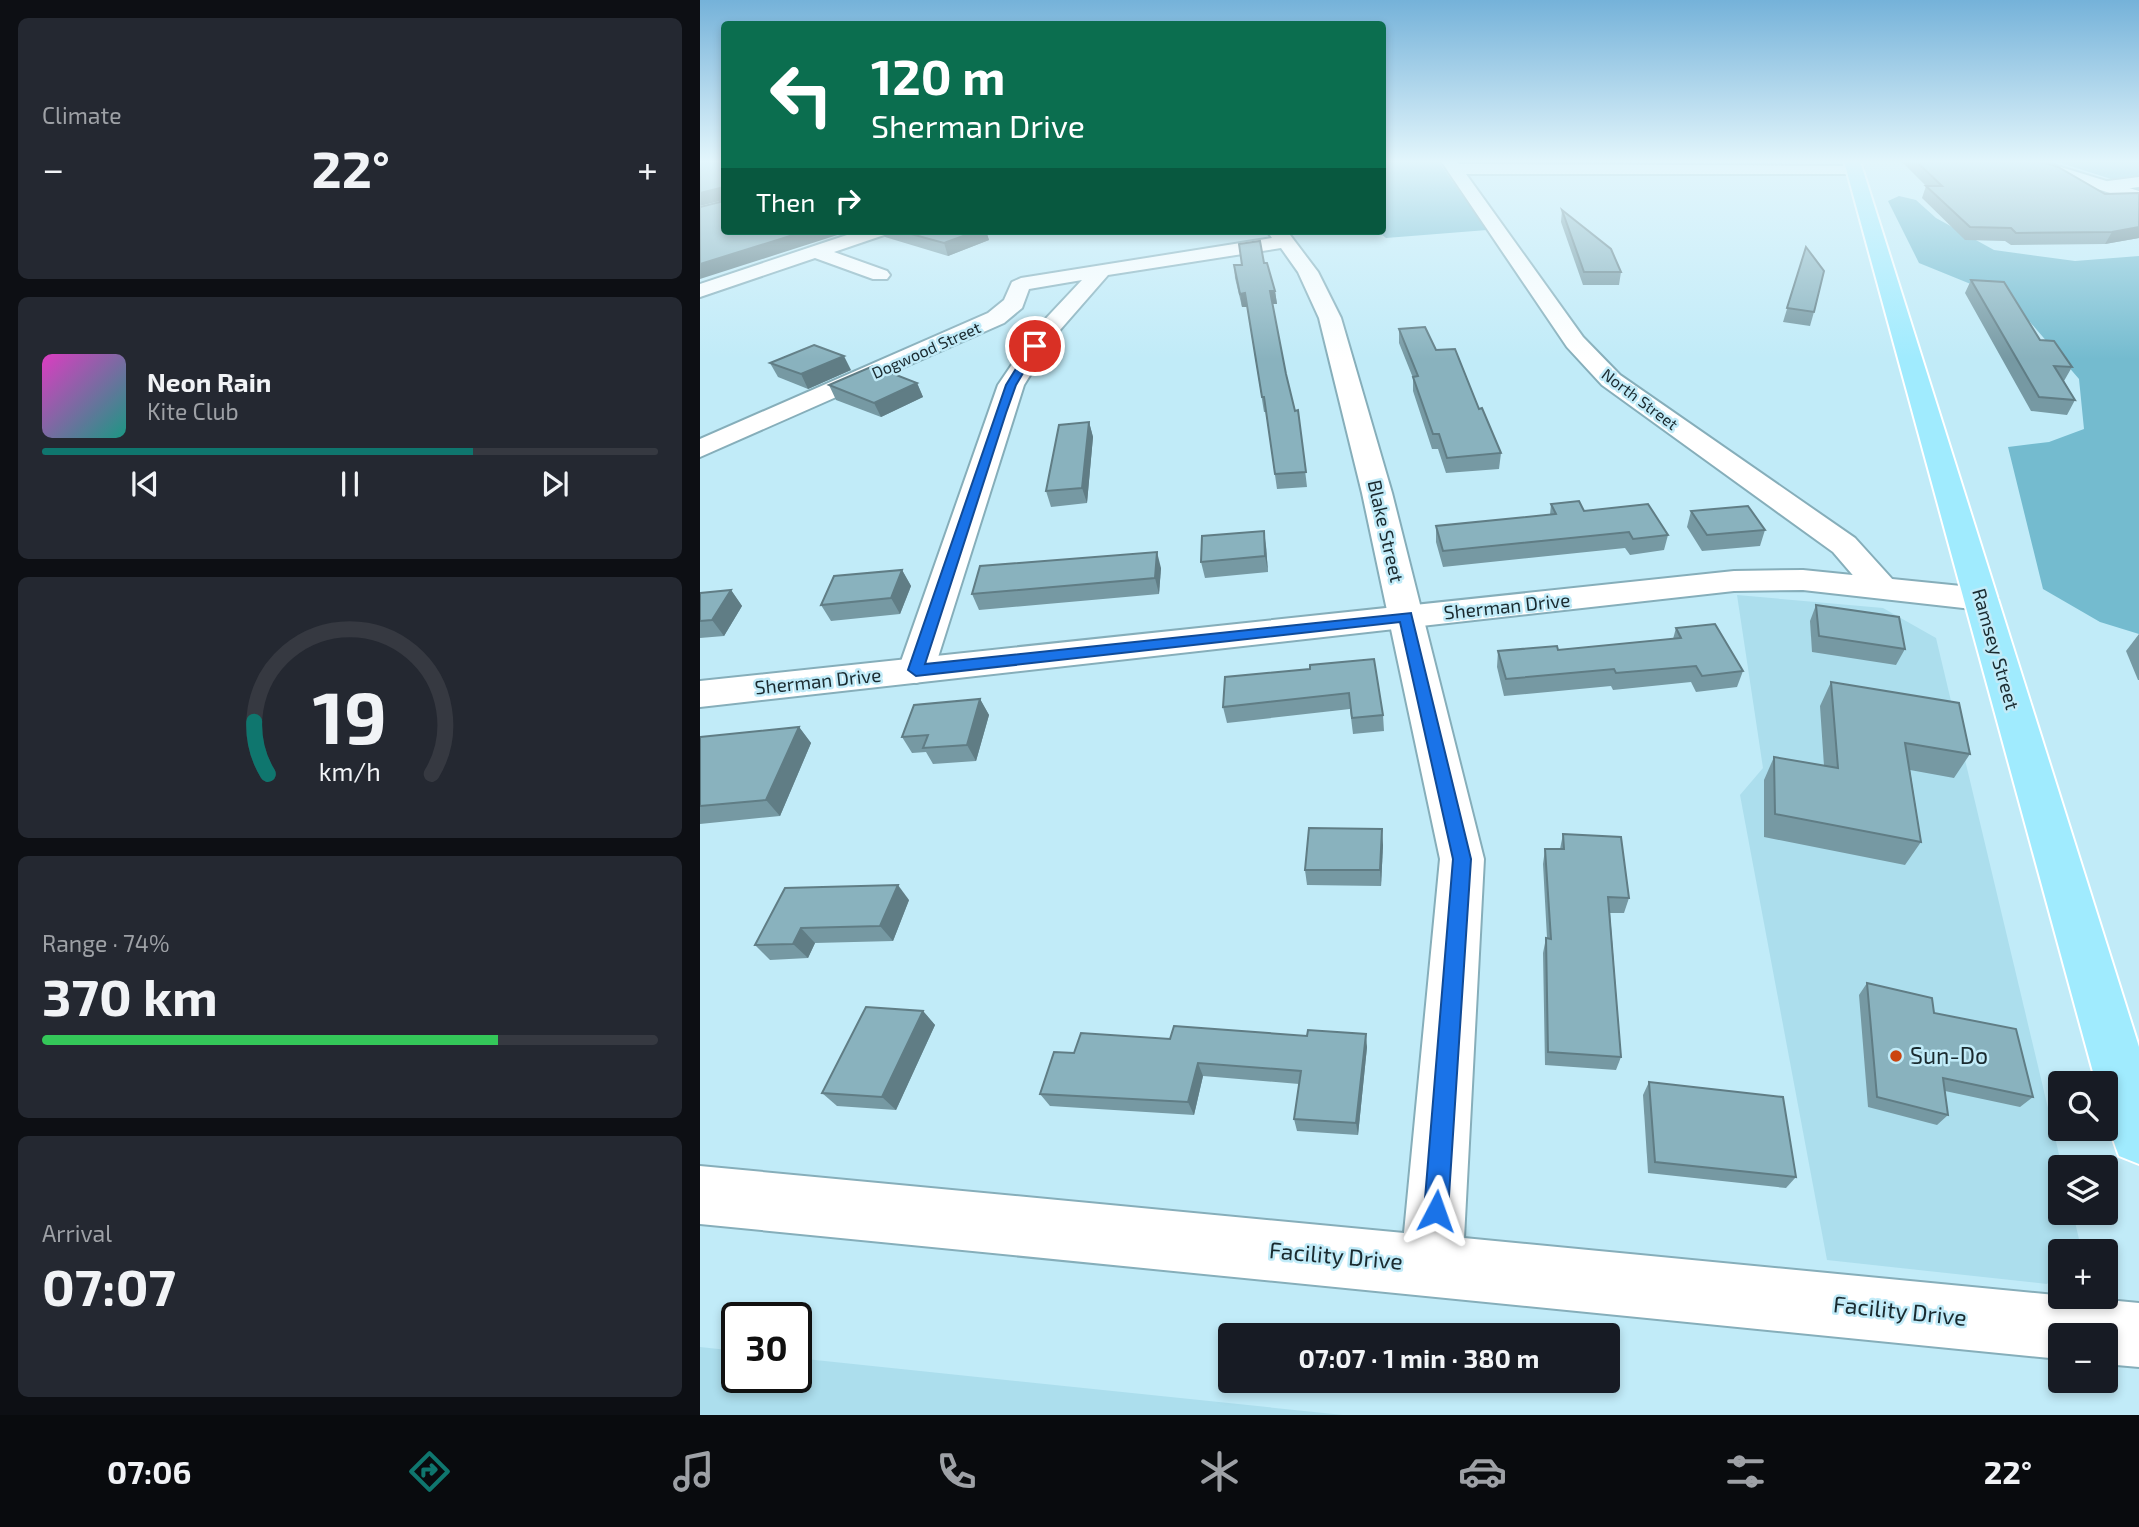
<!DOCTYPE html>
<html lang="en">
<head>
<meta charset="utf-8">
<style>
	body { margin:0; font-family:"Exo 2",sans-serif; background:#242831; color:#f1f3f6; height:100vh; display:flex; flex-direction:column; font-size:26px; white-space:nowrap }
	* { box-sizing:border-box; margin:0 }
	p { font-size:23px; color:#9ea1a6 }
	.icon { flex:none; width:38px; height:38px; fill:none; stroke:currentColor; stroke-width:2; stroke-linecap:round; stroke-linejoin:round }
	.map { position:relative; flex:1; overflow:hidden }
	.details { display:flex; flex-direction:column; gap:18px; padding:18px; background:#0d0f14; width:700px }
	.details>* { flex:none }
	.hud { position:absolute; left:21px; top:21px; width:665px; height:214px; border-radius:7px; box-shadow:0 4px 10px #0003; background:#0b6e4f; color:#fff; overflow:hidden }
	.tools { position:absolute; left:1348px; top:1071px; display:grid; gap:14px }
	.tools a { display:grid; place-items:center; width:70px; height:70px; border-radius:7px; background:#171b24; box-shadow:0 4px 10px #0003; font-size:35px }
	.speed { position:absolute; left:21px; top:1302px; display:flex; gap:14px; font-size:35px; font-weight:700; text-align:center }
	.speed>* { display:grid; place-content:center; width:91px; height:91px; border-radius:50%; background:#171b24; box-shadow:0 4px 10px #0003; line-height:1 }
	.speed .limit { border:4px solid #111; border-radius:10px; background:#fff; color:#111 }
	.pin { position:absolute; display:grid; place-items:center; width:60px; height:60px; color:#fff; margin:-30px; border:4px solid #fff; border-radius:50%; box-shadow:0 2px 7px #0007 }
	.me { position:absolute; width:77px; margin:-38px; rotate:4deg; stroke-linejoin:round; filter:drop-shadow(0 0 5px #0008) }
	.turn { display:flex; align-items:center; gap:24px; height:147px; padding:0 35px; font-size:32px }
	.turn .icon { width:91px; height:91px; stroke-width:2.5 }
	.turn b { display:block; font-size:49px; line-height:60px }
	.then { display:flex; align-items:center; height:66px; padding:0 35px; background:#0003; gap:14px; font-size:26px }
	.big { font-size:52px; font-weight:700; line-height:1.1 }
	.details .card { flex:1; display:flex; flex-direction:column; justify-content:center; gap:10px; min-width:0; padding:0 24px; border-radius:10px; background:#242831 }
	.details .dial { align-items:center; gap:0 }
	.dial svg { height:182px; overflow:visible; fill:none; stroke:#363941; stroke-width:7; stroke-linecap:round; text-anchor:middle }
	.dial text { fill:#f1f3f6; stroke:none }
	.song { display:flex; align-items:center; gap:21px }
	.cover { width:84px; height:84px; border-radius:10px; background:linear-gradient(135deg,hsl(310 70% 55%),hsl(170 70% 35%)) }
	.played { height:7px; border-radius:4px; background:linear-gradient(90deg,#0f766e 70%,#363941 70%) }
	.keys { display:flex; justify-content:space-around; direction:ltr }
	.heat { display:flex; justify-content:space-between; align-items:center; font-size:38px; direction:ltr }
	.charge { height:10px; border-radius:5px; background:linear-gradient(90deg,#34c759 74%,#363941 0) }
	.trip { position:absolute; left:518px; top:1323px; width:402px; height:70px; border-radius:7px; background:#171b24; box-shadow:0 4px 10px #0003; font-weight:700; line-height:70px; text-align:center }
	.tabs { display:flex; height:112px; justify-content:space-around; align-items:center; background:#090b0e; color:#9ea1a6 }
	.tabs .icon { width:49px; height:49px }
	.tabs .current { color:#0f766e }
	.tabs b { font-size:32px; color:#f1f3f6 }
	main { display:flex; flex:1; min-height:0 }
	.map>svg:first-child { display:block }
	.built { fill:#acdeed }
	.forest { fill:#74bbcf }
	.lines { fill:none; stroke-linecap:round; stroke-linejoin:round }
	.minor-casing { stroke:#86aeba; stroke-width:4 }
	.tertiary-casing { stroke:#86aeba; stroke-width:4 }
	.secondary-casing { stroke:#86aeba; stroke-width:4 }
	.primary-casing { stroke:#fff; stroke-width:4 }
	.minor { fill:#fff; fill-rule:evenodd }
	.tertiary { fill:#fff; fill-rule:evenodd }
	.secondary { fill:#fff; fill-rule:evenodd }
	.primary { fill:#a0ebfe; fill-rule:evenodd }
	.wall { fill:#7699a3 }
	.shaded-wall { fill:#607d85 }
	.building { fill:#89b2be; stroke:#607d85; stroke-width:2 }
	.route { fill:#1a73e8; stroke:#114b97; stroke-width:2 }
	.poi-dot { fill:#cb440f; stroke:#c1ebf8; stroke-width:2.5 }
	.labels { text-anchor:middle; stroke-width:5; stroke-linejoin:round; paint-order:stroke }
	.far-street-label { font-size:16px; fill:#1a2a2f; stroke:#c1ebf8 }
	.street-label { font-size:19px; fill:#1a2a2f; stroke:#c1ebf8 }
	.near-poi-label { font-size:23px; fill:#1a2a2f; stroke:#c1ebf8; text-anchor:start }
	.near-street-label { font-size:23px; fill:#1a2a2f; stroke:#c1ebf8 }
</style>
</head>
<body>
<main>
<section class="details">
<div class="card"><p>Climate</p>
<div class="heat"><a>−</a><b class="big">22°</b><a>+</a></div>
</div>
<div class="card">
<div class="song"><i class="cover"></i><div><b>Neon Rain</b><p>Kite Club</p></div></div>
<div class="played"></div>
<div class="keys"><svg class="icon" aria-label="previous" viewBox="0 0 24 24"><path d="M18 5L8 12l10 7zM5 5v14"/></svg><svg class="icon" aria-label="pause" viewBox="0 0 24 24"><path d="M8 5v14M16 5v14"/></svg><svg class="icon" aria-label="next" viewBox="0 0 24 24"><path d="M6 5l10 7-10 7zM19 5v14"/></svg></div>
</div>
<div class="card dial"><svg viewBox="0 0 100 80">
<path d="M14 69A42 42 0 1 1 86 69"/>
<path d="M14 69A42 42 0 0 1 8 46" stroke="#0f766e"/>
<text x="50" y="56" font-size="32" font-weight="700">19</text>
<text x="50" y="72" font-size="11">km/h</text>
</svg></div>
<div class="card"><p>Range · 74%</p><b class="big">370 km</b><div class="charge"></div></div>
<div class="card"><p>Arrival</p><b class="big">07:07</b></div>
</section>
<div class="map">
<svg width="1439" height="1415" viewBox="0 0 1439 1415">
	<rect width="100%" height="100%" fill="#c1ebf8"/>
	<g class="built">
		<path d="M1037,595L1183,608L1236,638L1362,1167H1360V1213H1373L1381,1248L1378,1251H1360V1270L1347,1284L1127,1260L1040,795L1063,768Z"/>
		<path d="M0,1347L37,1351V1377H96V1358L643,1415H0Z"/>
	</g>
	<g class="forest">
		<path d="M683,161H738L787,230L686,238L677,231H682Z"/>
		<path d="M1355,161H1439V188Z"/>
		<path d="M1199,196L1216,200L1236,218L1294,250L1375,261L1439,256V634L1400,622L1343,589L1308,447L1349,442L1384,429L1379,379L1330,322L1283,289L1219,263L1188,201Z"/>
	</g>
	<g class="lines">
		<defs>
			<g id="minor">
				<path d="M741,161H757L759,164L1161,166L1163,169L1155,174H766L883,337L920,375L1155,538L1193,580L1198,587L1193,594L1181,597L1169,594L1133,552L902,385L867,347Z"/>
				<path d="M1439,177V187L1408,191L1400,186L1408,181Z"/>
				<path d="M159,231H186L184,235L134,252L187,271L190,275L187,279H173L115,258L0,297V284Z"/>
				<path d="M567,231H587L618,272L641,318L692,493L784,859L764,1238L1439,1303V1367L1405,1364V1335H1360V1359L0,1224V1166L704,1233L740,859L662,493L619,318L598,272L581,248L408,275L353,338L324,385L234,670L229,679L216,683L203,679L198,670L298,385L336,329L382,280L329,289L322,308L304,323L0,457V439L288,313L304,300L312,282L321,278L572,238Z"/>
			</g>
			<path id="tertiary" d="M1103,570L1281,588L1293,591L1298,599L1293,607L1281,610L1103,590L1034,591L0,707V681L1034,571Z"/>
			<path id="secondary" d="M1315,161H1341L1439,191V202L1317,164Z"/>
			<path id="primary" d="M1144,161H1160L1439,1047V1164L1419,1156C1409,1131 1405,1110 1405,1083H1396Z"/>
		</defs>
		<use href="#minor" class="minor-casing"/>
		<use href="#tertiary" class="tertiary-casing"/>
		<use href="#secondary" class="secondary-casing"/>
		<use href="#primary" class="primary-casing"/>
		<use href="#minor" class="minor"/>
		<use href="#tertiary" class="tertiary"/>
		<use href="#secondary" class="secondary"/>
		<use href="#primary" class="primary"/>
	</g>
	<g class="wall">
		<path d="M1201,161H1340L1405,194L1439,193V238L1405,244L1311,245L1305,241L1265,240L1222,198L1226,186Z"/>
		<path d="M862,210L921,272L919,285H883L861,222Z"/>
		<path d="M182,231H286L289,240L248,256L185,237Z"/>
		<path d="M1106,247L1114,312L1110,326L1083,322Z"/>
		<path d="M564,263L575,291L577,304H572L586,374L595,411L598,410L607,487L577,489L566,412H564L547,307H542L535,278L534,265Z"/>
		<path d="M1271,280L1372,367L1364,381L1375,400L1367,415L1331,411L1265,293Z"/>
		<path d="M699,329L736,350L779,409L801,453L799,469L746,473L738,449H732L713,391V378L699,343Z"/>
		<path d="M70,363L151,370L108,389L78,377Z"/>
		<path d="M217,383L223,397L181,417L136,400L129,385Z"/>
		<path d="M389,422L393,437L387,503L351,507L346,491Z"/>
		<path d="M851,504L884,511L968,535L964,550L930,555L925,548L743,567L736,542V526L850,515Z"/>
		<path d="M991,511L1065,530L1060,546L1002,551L987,527Z"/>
		<path d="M566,546L568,572L505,578L501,562Z"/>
		<path d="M461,568L459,594L279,610L272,594Z"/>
		<path d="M202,570L211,586L200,614L131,621L121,605Z"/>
		<path d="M31,590L42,606L24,636L0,638V593Z"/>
		<path d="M1116,605L1205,649L1196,665L1112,652L1110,621Z"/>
		<path d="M976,628L1043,671L1037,687L996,692L991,682L913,690L911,686L804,696L797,667L798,651L858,650L973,639Z"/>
		<path d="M1439,634V680H1438L1426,651Z"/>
		<path d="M610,669L683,715L684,731L653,734L650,709L527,723L523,707Z"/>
		<path d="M1131,682L1270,754L1254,778L1210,770L1221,842L1205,865L1064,837V780L1074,757L1124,766L1120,706Z"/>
		<path d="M280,699L289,715L276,761L233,764L226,752L212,753L202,737Z"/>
		<path d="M99,727L111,743L80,816L0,824V737Z"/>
		<path d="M863,834L929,898L924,913H910L921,1057L916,1070L845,1065L843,953L846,938H847L843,864L845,849H860Z"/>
		<path d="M683,845L681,886L607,885L605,870Z"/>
		<path d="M85,888L209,900L193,941L115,943L108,958L70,960L55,945Z"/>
		<path d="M1167,983L1234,1013L1333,1097L1320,1107L1245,1091L1248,1115L1237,1125L1168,1107L1159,995Z"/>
		<path d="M223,1011L235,1025L196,1110L137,1106L122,1093Z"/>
		<path d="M470,1039L667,1047L658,1135L597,1131L594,1119L599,1084L503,1076L494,1115L350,1106L340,1094L374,1053Z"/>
		<path d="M949,1082L1096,1177L1086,1188L948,1173L943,1095Z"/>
	</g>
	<g class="shaded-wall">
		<path d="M20,188L24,200L0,206V193Z"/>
		<path d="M1439,227V238L1405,244L1412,232Z"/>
		<path d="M106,231H150L0,279V264Z"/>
		<path d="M268,231H286L289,240L248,256L244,243Z"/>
		<path d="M570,291H575L577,304H571Z"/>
		<path d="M545,293L547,307H542L540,294Z"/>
		<path d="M144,356L151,370L108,389L101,374Z"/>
		<path d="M217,383L223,397L181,417L174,403Z"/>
		<path d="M389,422L393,437L387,503L382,488Z"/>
		<path d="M564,531L566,546L568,572L565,556Z"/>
		<path d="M457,552L461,568L459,594L455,578Z"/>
		<path d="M202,570L211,586L200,614L191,598Z"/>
		<path d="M31,590L42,606L24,636L12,620Z"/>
		<path d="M280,699L289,715L276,761L267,745Z"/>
		<path d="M99,727L111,743L80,816L66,800Z"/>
		<path d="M682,829L683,845L681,886L680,870Z"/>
		<path d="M198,885L209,900L193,941L180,926Z"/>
		<path d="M101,928L115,943L108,958L93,944Z"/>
		<path d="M223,1011L235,1025L196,1110L182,1097Z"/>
		<path d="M666,1034L667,1047L658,1135L656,1123Z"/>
		<path d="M498,1063L503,1076L494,1115L488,1102Z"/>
	</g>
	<g class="building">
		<path d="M0,161H24V231H106L0,264V207L20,202V188L0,193Z"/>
		<path d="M1216,161H1340L1358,167L1405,194L1439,193V227L1412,232L1316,233L1311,228L1270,227L1226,186H1242Z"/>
		<path d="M862,210L911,249L921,272H884Z"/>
		<path d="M200,231H277L244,243Z"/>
		<path d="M560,241L564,263H567L575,291H570L586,374L595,411L598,410L606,472L575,474L564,397H562L545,293L540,294L534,265H542L539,244Z"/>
		<path d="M1106,247L1124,271L1114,312L1087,308Z"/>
		<path d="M1271,280L1304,282L1340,340L1354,341L1372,367L1354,366L1375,400L1339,397Z"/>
		<path d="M725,327L736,350L755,349L779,409L782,408L801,453L747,458L739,434H733L713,377L718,376L699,329Z"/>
		<path d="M114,345L144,356L101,374L70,363Z"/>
		<path d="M173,366L217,383L174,403L129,385Z"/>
		<path d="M389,422L382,488L346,491L359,425Z"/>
		<path d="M879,501L884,511L948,504L968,535L933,539L929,532L743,551L736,526L856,514L851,504Z"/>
		<path d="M1048,506L1065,530L1007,535L991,511Z"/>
		<path d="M564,531L565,556L501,562L502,536Z"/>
		<path d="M457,552L455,578L272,594L280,566Z"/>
		<path d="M202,570L191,598L121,605L134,576Z"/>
		<path d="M31,590L12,620L0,621V593Z"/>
		<path d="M1116,605L1199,617L1205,649L1119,636Z"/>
		<path d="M1015,624L1043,671L1002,676L996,666L916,673L914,669L806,679L798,651L857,646L858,650L981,638L976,628Z"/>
		<path d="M674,659L683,715L652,718L649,693L523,707L525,677L610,669V665Z"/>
		<path d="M1131,682L1259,703L1270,754L1205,743L1221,842L1075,814L1074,757L1138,768Z"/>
		<path d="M280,699L267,745L223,748L228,735L202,737L214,705Z"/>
		<path d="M99,727L66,800L0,806V737Z"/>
		<path d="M609,828L682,829L680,870H605Z"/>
		<path d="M863,834L921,837L929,898L908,897L921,1057L848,1052L846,938L851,939L845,849H864Z"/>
		<path d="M198,885L180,926L101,928L93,944L55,945L85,888Z"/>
		<path d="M1167,983L1232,998L1234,1013L1316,1029L1333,1097L1243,1078L1248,1115L1177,1097Z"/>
		<path d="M166,1007L223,1011L182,1097L122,1093Z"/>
		<path d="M474,1026L607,1036L608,1030L666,1034L656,1123L594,1119L601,1071L498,1063L488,1102L340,1094L354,1052L374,1053L381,1033L470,1039Z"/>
		<path d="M949,1082L1083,1097L1096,1177L955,1162Z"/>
	</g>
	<linearGradient id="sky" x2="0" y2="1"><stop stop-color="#75b2d9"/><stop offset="0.45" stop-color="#e3f6fc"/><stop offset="1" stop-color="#e3f6fc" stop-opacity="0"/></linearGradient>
	<rect width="1439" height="359" fill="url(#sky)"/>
	<path class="route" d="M335,343L339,346L316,385L306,413L225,664L711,613L771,859L748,1211L745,1220L736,1223L727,1220L724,1211L753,859L700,622L216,676L208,670L306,385L331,344Z"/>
	<circle class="poi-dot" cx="1196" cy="1056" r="7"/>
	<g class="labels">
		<g class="far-street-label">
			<text transform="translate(226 350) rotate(-24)" y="6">Dogwood Street</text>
			<text transform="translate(940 399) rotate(37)" y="6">North Street</text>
		</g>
		<g class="street-label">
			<text transform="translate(686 531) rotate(77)" y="7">Blake Street</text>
			<text transform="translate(807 606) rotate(-6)" y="7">Sherman Drive</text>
			<text transform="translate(1296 649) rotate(74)" y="7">Ramsey Street</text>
			<text transform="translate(118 681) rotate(-6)" y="7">Sherman Drive</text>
		</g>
		<g class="near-poi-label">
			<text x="1210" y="1064">Sun-Do</text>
		</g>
		<g class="near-street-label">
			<text transform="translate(636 1256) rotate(5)" y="8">Facility Drive</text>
			<text transform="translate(1200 1311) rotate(6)" y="8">Facility Drive</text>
		</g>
	</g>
</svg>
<div class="tools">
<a><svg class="icon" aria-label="search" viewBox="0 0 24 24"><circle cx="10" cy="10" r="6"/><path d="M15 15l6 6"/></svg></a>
<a><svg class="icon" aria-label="layers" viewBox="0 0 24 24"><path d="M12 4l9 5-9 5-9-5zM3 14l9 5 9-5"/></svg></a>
<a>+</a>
<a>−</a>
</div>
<div class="speed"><div class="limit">30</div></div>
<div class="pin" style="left:335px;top:346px;background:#d93025"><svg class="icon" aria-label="arrive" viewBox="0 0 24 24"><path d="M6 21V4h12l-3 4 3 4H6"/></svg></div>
<svg class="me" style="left:736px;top:1211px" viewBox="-20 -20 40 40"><path d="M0-17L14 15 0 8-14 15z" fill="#1a73e8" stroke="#fff" stroke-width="4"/></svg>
<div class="trip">07:07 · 1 min · 380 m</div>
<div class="hud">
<div class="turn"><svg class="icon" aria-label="left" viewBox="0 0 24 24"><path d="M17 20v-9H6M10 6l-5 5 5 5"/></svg><div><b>120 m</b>Sherman Drive</div></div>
<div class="then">Then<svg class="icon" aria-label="right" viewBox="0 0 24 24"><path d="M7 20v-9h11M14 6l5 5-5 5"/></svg></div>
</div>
</div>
</main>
<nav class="tabs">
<b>07:06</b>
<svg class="icon current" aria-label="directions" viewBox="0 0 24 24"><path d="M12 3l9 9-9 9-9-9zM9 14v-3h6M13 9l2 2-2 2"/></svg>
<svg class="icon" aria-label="music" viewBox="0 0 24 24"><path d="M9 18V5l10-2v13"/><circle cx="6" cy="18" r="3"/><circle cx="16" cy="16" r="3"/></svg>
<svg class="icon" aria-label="phone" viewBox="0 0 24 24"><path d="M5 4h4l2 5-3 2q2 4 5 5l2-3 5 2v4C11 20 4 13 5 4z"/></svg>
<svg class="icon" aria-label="climate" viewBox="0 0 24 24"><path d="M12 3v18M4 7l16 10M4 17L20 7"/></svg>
<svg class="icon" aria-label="car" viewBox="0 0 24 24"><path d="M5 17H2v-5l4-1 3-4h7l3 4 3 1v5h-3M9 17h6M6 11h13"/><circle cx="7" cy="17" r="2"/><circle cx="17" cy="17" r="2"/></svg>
<svg class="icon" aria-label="filters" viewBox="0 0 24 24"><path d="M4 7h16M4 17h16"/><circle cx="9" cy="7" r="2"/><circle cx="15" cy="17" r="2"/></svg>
<b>22°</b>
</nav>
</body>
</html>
